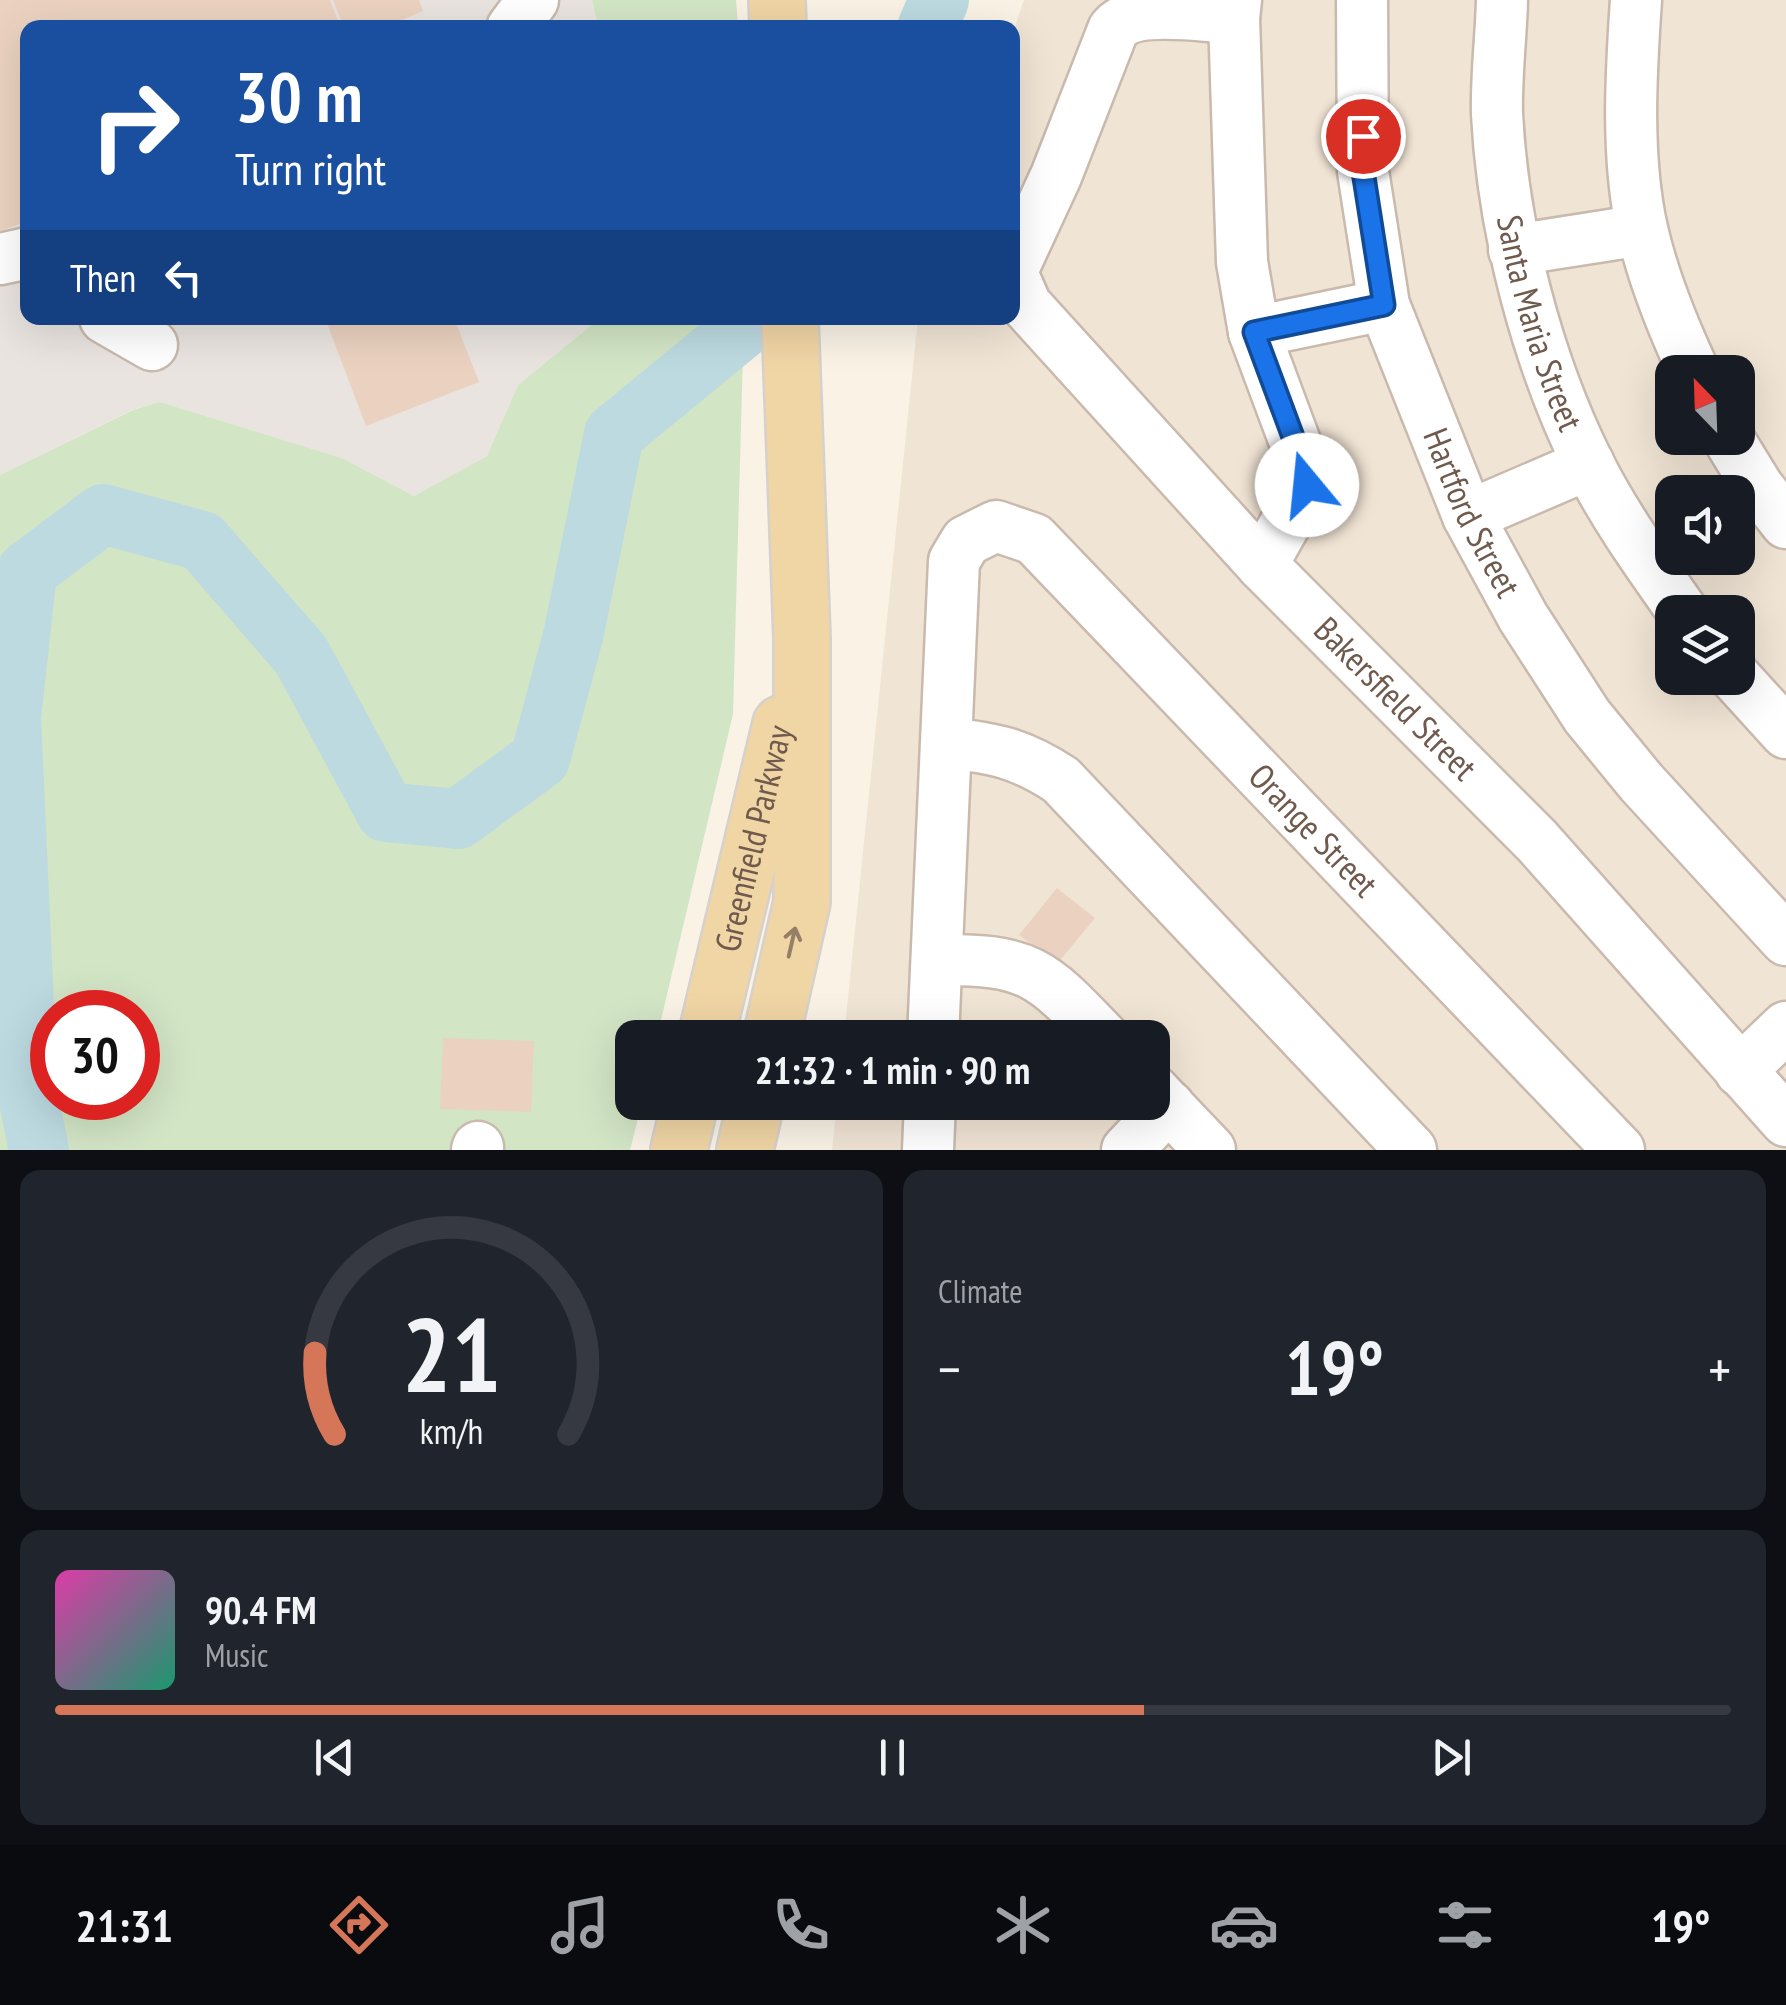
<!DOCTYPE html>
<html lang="en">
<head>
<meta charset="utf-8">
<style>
	body { margin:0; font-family:"PT Sans Narrow",sans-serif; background:#20242c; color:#f1f3f6; height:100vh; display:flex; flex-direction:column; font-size:38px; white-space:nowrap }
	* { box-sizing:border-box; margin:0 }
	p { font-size:32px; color:#9ea1a6 }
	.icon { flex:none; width:55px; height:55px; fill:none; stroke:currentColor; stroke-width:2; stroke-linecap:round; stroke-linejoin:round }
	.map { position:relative; height:1150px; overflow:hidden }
	.side { display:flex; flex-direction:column; gap:20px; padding:20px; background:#0d0f14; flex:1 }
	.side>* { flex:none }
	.top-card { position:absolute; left:20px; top:20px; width:1000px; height:305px; border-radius:20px; box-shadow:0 10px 40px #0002; background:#1a4fa0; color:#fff; overflow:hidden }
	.needle { width:65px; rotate:337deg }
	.tools { position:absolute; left:1655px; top:355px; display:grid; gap:20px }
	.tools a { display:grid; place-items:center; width:100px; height:100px; border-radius:20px; background:#171b24; box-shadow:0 10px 40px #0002; font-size:50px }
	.speed { position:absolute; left:30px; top:990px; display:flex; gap:20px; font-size:50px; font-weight:700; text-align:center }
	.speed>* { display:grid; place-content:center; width:130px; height:130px; border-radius:50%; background:#171b24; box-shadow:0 10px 40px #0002; line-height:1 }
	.speed .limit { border:15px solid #d22; background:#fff; color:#111 }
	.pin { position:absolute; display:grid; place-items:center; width:85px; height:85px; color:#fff; margin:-42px; border:5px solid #fff; border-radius:50%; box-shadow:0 2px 10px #0007 }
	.me { position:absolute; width:110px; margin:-55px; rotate:343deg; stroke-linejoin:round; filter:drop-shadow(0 0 8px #0008) }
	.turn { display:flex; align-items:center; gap:35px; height:210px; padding:0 50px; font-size:45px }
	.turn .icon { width:130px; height:130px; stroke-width:2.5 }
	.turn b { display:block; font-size:70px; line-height:85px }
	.then { display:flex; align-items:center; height:95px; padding:0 50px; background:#0003; gap:20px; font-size:38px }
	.big { font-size:75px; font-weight:700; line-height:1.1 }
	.side .card { flex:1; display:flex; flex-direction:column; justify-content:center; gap:15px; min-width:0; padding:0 35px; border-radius:20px; background:#20242c }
	.side .dial { align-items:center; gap:0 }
	.dial svg { height:260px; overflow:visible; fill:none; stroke:#363941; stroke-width:7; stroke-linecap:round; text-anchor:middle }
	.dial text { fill:#f1f3f6; stroke:none }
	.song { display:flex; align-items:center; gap:30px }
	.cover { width:120px; height:120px; border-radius:15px; background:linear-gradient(135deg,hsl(320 70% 55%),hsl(160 70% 35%)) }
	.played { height:10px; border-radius:5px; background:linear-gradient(90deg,#d57658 65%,#363941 65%) }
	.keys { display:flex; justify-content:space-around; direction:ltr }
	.heat { display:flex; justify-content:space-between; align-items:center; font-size:55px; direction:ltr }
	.side .tiles { flex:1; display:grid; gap:20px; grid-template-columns:1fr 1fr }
	.card:last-child { grid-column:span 2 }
	.trip { position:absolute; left:615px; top:1020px; width:555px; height:100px; border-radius:20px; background:#171b24; box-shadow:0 10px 40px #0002; font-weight:700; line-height:100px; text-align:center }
	.tab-bar { display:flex; height:160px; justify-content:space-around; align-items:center; background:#090b0e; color:#9ea1a6 }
	.tab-bar .icon { width:70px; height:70px }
	.tab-bar .current { color:#d57658 }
	.tab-bar b { font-size:45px; color:#f1f3f6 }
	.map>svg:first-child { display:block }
	.residential { fill:#f0e4d4; fill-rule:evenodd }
	.industrial { fill:#e9e4df }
	.green { fill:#d2e5c5; fill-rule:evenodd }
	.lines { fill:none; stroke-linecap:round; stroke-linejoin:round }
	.river { stroke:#bcdae0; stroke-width:60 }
	.building { fill:#ebd2c0 }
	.minor-casing { stroke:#c9baad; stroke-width:55 }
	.major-casing { stroke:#d7d1cd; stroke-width:60 }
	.minor { stroke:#fff; stroke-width:50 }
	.major { stroke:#f0d5a5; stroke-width:55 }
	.oneway { stroke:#967f67 }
	.route-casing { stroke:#114b97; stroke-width:25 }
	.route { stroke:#1a73e8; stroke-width:18 }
	.labels { text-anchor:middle; stroke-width:8; stroke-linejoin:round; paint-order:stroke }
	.street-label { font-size:35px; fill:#6f5a4d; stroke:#fdf6eb }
</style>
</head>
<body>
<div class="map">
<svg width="1786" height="1150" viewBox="0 0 1786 1150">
	<rect width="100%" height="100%" fill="#f9f2e5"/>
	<path class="residential" d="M1024,0H1786V1150H832L837,1103L1152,1102V1038L844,1037L918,318H1012V35ZM1672,372H1738V438H1672ZM1672,492H1738V558H1672ZM1672,612H1738V678H1672Z"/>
	<path class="industrial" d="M0,0H592L598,27L28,28V318H600L518,385L487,456L414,496L342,458L160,402L132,410L0,475Z"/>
	<g class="green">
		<path d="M592,0H736L738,27H598Z"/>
		<path d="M600,318H744L733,714L657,1037L632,1038V1102L642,1103L630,1150H0V475L133,410L160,402L342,458L414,496L487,456L518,385ZM52,1012H138V1098H52Z"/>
	</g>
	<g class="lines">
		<g class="river">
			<path d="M927,28L939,0"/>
			<path d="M39,1150L28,1096L11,717L27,571L103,514L202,541L301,655L386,812L458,819L540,759L574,632L614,434L755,318"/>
		</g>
	</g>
	<g class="building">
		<path d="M0,0H330L341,28H28V221L0,231Z"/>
		<path d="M333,0H419L423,11L383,28H344Z"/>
		<path d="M325,318H454L479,382L366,426Z"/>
		<path d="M1057,888L1095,918L1057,964L1019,935Z"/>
		<path d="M443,1038L534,1041L531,1112L440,1109Z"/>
	</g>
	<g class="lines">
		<defs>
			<g id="minor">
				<path d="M1236,0L1234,18L1242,262L1254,332L1302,461L1307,485L1262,565"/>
				<path id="s1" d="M1362,0L1363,171L1384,305L1468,516L1523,617L1587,716L1641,782L1786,940"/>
				<path id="s2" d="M1502,0C1501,38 1496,76 1497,114C1503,230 1537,361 1589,465C1615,517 1650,565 1683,612"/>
				<path d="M1636,0C1631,72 1626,158 1642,229C1653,278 1673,327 1694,372"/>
				<path d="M512,28L533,0"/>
				<path d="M1514,250L1642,230"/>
				<path d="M0,259L28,253"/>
				<path d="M1012,271L1056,176L1113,30C1133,3 1201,17 1234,18"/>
				<path id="s3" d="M1012,273L1026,305L1262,565L1537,841L1786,1121"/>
				<path d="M105,318L152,345"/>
				<path d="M1254,332L1384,305"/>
				<path d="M1728,438L1758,487L1786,523"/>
				<path d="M1468,516L1589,464"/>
				<path d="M1736,678L1786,733"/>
				<path d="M947,743C994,748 1020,753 1061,780L1411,1150"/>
				<path d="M937,960C1030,959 1041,972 1104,1038"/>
				<path id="s4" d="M933,1038L954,561L966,541L996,526L1034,539L1619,1150"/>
				<path d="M1740,1071L1786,1027"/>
				<path d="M1152,1089L1210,1150"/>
				<path d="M477,1150L478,1147"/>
				<path d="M928,1150L930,1102"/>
				<path d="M1127,1150L1169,1106"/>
			</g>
			<g id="major">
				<path d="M777,0L778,28"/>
				<path id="s5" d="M706,1038L781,724"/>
				<path d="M771,1038L802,902V638L790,318"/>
				<path d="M679,1150L690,1102"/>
				<path d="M745,1150L756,1102"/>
			</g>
		</defs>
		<use href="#minor" class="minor-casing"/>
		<use href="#major" class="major-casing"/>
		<use href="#minor" class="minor"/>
		<use href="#major" class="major"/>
	</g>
	<defs><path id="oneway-shaft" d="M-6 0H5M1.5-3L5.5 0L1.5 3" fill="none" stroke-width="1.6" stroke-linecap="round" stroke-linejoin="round" transform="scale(2.5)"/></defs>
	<use class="oneway" href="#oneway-shaft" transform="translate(792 942) rotate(-77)"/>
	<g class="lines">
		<defs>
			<path id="route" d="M1307,485L1302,461L1254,332L1384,305L1363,171V136"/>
		</defs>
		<use href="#route" class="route-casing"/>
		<use href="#route" class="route"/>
	</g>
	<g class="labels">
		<g class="street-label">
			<text dy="12" stroke="none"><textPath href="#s2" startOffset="328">Santa Maria Street</textPath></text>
			<text dy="12" stroke="none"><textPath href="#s1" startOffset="532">Hartford Street</textPath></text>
			<text dy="12" stroke="none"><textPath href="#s3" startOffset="575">Bakersfield Street</textPath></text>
			<text dy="12" stroke="none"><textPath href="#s4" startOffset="978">Orange Street</textPath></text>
			<text dy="12" stroke="none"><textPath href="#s5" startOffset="205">Greenfield Parkway</textPath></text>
		</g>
	</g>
</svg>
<div class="tools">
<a><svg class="needle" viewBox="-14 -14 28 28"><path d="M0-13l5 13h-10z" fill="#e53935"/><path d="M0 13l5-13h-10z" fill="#9ea1a6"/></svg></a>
<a><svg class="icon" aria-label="sound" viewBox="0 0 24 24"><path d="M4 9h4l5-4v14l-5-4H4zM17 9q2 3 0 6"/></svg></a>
<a><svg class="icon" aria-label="layers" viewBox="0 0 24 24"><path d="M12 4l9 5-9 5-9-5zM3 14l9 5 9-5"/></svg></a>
</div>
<div class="speed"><div class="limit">30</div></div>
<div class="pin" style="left:1363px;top:136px;background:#d93025"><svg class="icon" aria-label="arrive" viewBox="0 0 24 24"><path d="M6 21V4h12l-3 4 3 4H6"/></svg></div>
<svg class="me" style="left:1307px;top:485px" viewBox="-20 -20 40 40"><circle r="19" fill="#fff"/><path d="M0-13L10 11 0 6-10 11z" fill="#1a73e8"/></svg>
<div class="trip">21:32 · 1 min · 90 m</div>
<div class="top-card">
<div class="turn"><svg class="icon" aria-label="right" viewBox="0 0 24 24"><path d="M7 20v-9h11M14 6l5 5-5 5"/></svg><div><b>30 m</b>Turn right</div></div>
<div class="then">Then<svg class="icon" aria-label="left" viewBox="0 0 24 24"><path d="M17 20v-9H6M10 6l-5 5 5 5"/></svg></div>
</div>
</div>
<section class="side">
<div class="tiles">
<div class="card dial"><svg viewBox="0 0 100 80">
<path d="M14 69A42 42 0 1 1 86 69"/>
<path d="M14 69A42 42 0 0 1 8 44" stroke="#d57658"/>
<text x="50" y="56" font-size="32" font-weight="700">21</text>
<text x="50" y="72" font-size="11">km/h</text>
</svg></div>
<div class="card"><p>Climate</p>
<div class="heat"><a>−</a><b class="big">19°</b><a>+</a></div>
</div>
<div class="card">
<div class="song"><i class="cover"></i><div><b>90.4 FM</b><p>Music</p></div></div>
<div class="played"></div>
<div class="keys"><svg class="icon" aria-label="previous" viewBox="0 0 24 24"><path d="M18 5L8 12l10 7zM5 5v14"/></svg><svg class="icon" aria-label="pause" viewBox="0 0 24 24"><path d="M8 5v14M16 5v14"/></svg><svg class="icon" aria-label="next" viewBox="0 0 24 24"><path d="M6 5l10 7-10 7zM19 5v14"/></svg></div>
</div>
</div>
</section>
<nav class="tab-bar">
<b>21:31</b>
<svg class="icon current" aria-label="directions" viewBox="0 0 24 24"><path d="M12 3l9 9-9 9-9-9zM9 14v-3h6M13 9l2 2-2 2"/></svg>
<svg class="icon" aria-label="music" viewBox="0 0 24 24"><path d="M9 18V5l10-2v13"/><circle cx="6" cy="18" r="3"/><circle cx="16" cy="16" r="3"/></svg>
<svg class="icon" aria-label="phone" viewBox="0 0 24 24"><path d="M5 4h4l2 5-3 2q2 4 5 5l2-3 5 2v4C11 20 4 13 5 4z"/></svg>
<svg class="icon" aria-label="climate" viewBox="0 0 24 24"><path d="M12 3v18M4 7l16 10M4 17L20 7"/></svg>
<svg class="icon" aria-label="car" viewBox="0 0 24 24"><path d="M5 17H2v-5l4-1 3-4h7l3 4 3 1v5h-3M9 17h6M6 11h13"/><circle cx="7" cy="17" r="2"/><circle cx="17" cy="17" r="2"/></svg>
<svg class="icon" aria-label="filters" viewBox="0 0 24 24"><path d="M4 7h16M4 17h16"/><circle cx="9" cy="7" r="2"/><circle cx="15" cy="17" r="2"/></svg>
<b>19°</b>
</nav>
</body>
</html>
